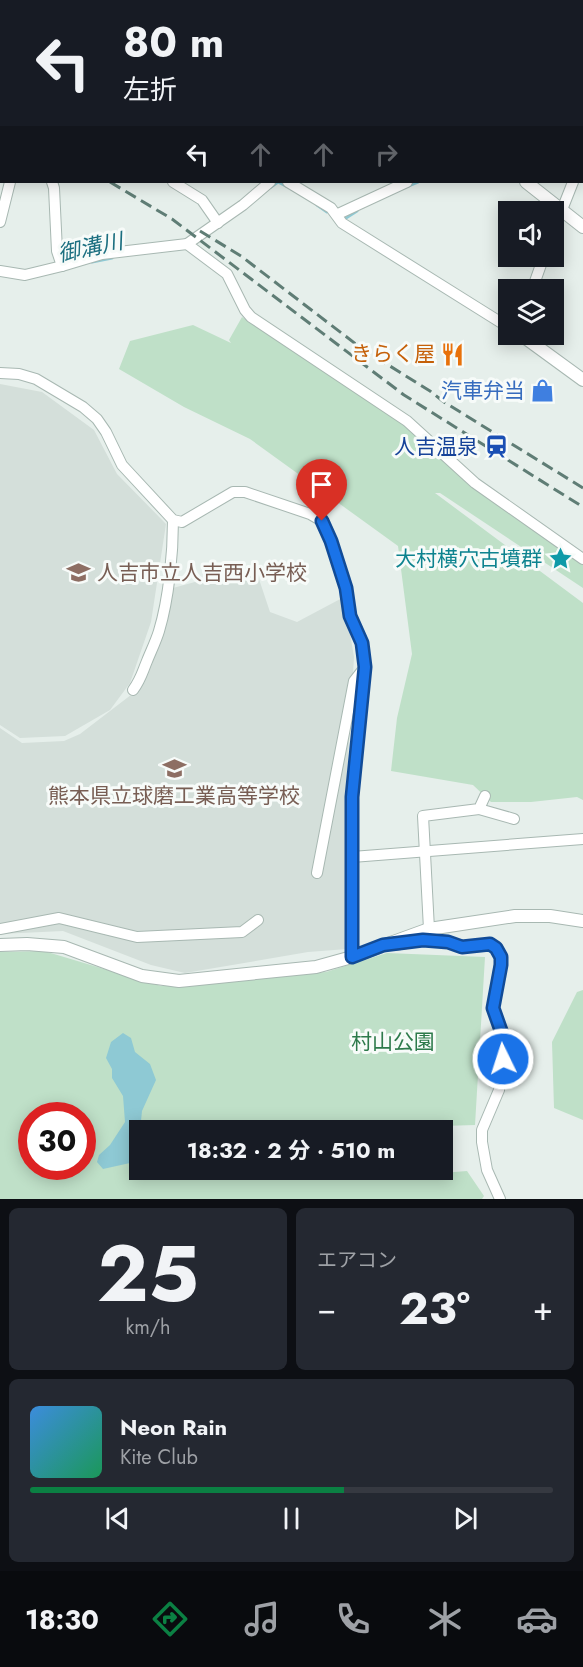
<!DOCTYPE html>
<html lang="ja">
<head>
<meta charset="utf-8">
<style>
	body { margin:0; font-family:Jost,"Noto Sans JP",sans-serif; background:#242831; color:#f1f3f6; height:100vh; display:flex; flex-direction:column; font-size:22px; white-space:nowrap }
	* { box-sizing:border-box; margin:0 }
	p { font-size:20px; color:#9ea1a6 }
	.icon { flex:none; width:33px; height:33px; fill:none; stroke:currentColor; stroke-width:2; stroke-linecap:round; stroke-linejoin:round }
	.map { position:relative; height:1199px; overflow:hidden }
	.drawer { display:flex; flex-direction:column; gap:9px; padding:9px; background:#0d0f14; flex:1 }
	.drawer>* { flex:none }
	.top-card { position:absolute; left:0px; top:0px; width:584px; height:183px; box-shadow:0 3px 15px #0003; background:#171b24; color:#f1f3f6; overflow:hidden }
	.tools { position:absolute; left:498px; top:201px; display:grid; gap:12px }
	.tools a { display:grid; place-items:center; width:66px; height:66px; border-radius:0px; background:#171b24; box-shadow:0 3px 15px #0003; font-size:30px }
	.speed { position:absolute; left:18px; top:1102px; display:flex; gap:12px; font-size:30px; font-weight:700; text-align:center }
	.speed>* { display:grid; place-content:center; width:78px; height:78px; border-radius:50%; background:#171b24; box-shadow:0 3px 15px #0003; line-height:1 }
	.speed .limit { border:9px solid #d22; background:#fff; color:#111 }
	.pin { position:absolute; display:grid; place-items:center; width:51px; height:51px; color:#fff; margin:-62px -26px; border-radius:50% 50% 50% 0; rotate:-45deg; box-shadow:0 0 6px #0007 }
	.pin .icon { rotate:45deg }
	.me { position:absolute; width:66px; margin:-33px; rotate:356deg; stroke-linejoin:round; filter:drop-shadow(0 0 4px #0008) }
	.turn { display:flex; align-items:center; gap:21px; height:126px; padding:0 24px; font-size:27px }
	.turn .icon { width:78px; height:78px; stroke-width:2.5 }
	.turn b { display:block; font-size:42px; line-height:51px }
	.lanes { display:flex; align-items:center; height:57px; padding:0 24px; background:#0003; justify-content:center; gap:30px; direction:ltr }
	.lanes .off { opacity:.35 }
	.big { font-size:45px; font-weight:700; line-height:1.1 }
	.drawer .widget { flex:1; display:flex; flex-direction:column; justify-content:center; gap:9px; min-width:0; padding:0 21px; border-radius:9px; background:#242831 }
	.drawer .dial { align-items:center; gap:0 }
	.dial b { font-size:78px; line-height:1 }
	.song { display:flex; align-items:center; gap:18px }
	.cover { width:72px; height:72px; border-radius:9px; background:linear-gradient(135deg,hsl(210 70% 55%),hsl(150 70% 35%)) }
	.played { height:6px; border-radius:3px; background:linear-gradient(90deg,#0b8043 60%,#363941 60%) }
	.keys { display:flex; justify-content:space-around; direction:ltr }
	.heat { display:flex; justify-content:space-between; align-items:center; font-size:33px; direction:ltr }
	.drawer .tiles { flex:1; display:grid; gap:9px; grid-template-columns:1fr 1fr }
	.widget:last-child { grid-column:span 2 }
	.trip { position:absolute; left:129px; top:1120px; width:324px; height:60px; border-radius:0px; background:#171b24; box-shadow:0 3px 15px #0003; font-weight:700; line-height:60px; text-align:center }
	.tabs { display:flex; height:96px; justify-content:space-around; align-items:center; background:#090b0e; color:#9ea1a6 }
	.tabs .icon { width:42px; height:42px }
	.tabs .on { color:#0b8043 }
	.tabs b { font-size:27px; color:#f1f3f6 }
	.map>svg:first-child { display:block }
	.built { fill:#d4dfda }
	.green { fill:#bfe0c8; fill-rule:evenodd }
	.water { fill:#8ec9d4 }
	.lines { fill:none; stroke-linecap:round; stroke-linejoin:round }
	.stream { stroke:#8ec9d4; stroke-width:3 }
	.minor-casing { stroke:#a8b8b2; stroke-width:12 }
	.tertiary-casing { stroke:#a8b8b2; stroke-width:14 }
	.minor { stroke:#fff; stroke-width:10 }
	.tertiary { stroke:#fff; stroke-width:12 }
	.rail { stroke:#5f7d75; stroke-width:3; stroke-dasharray:12 6; stroke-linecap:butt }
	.route-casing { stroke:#114b97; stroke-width:15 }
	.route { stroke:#1a73e8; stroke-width:10 }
	.labels { text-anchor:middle; stroke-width:6; stroke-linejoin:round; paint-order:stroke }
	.food-label { font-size:21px; fill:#c56008; stroke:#f7fbf9; text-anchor:end }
	.shop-label { font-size:21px; fill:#366cbe; stroke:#f7fbf9; text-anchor:end }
	.transit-label { font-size:21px; fill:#164399; stroke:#f7fbf9; text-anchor:end }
	.culture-label { font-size:21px; fill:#0d838f; stroke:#f7fbf9; text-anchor:end }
	.education-label { font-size:21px; fill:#785e54; stroke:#f7fbf9; text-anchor:start }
	.park-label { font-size:21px; fill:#2d7a4b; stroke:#f7fbf9 }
	.water-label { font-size:22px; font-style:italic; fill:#1c6f80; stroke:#f7fbf9 }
</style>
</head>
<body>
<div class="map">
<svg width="583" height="1199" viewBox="0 0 583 1199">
	<rect width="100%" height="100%" fill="#e6efeb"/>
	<g class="built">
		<path d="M0,384L42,392L94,430L117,474L166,524L151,622L130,683L110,710L65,736L20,738L0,725Z"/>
		<path d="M257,573L270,612L297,622L344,597L354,657L346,793L347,949L308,952L185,973L151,965L63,931L0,934V728L22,743L64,741L80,734L140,688L173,588L213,577Z"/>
	</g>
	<g class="green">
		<path d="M242,317L389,414L583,562V588L440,493H435L583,603V800L577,797L531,802H491L473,785L391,771L397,718L412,654L398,546L250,439L184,407L119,369L130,341L193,325L231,343L229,340Z"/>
		<path d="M44,951L161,986L326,972L387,953L485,957L475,1125L411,1127L410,1131H140V1170H405V1176L467,1171L484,1196L482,1199H0V952ZM32,1116H82V1167H32Z"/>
		<path d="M583,990V1120L554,1108L552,1042L577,992Z"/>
	</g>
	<path class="water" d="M123,1033L131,1038L135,1052L150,1064L156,1080L142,1111L140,1131L139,1156L130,1163L103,1169L97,1162L99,1155L110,1145L125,1122L123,1096L112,1078V1069L106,1058L111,1042Z"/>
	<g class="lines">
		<g class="stream">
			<path d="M408,186L418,182"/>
			<path d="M271,187L278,182L286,186"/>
			<path d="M317,205L327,212"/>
			<path d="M346,218L357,211"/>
			<path d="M92,262L112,258"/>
		</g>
		<defs>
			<g id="minor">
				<path d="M7,0L10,2"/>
				<path d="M518,0L519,2"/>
				<path d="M113,2L114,0"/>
				<path d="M233,2L234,0"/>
				<path d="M308,2L309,0"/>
				<path d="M582,61H583"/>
				<path d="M582,158L583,155"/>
				<path d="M0,160L2,161"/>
				<path d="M52,182L54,188L57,251L62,266"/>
				<path d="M173,182L202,200L218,223"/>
				<path d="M288,182L331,208L342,223L508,327"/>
				<path d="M338,214L407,182"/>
				<path d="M0,222L10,182"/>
				<path d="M554,230L573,182"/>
				<path d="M187,244L227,274L245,310L251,317L407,421L475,483L583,559"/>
				<path d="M0,271L25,275L62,266L102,254L187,244L243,205L270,182"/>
				<path d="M532,290L544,256"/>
				<path d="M0,373L19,374L36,379L83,407L97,419L106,432L122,465L173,520L182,522L233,492H245L310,514L322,521L331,541L346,588L349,616L362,643L365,667L352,797V957"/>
				<path d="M133,690C141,679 142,673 147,661C151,651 156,641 159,631C169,598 173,553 173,520"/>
				<path d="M479,809L514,819"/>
				<path d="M352,857L583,839"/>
				<path d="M317,873L354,681L365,667"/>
				<path d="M0,929L59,918L137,937L242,932L258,920"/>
				<path d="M429,929L423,816L479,809L485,796"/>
				<path d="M395,945L423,940L448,942L462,947L490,944L497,948L501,957L493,1008L504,1039L503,1059L499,1090L482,1130V1142L487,1170L500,1199"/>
			</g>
			<g id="tertiary">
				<path d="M256,0L258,2"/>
				<path d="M526,182L583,227"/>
				<path d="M520,334L583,380"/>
				<path d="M0,945L27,944L64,947L142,976L179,981L316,967L352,957L429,929L515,916H550L583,921"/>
			</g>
		</defs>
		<use href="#minor" class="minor-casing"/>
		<use href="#tertiary" class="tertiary-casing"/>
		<use href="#minor" class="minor"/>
		<use href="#tertiary" class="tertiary"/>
		<g class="rail">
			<path d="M0,106L2,107"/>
			<path d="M110,182L172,219L404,395L583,507"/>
			<path d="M200,231L241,256L361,348L430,391L444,402L583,488"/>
		</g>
	</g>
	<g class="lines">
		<defs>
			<path id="route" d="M322,521L331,541L346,588L350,616L362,643L365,667L352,797V957L383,945L423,940L448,942L462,947L490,944L496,948L501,957V965L493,1008L504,1039L503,1059"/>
		</defs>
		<use href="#route" class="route-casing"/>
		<use href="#route" class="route"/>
	</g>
	<defs>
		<symbol id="restaurant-bare" viewBox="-9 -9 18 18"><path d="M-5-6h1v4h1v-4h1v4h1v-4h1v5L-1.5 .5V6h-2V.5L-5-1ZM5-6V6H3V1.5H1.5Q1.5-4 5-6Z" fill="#e8710a" stroke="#f7fbf9" stroke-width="2.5" paint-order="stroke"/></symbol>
		<symbol id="shop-bare" viewBox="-9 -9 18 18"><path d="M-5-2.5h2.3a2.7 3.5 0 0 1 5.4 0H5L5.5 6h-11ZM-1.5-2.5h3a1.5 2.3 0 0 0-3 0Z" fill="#3f7fe0" stroke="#f7fbf9" stroke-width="2.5" paint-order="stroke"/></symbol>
		<symbol id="station-bare" viewBox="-9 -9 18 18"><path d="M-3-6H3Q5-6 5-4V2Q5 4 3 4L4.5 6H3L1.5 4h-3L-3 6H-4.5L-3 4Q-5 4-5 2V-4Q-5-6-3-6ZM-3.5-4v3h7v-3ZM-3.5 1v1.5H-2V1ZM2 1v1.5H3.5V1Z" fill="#1a4fb4" stroke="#f7fbf9" stroke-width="2.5" paint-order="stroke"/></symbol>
		<symbol id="sight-bare" viewBox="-9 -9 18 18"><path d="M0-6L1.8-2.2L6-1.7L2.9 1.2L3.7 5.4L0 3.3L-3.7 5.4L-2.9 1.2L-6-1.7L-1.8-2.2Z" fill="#0f9aa8" stroke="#f7fbf9" stroke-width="2.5" paint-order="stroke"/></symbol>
		<symbol id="school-bare" viewBox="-9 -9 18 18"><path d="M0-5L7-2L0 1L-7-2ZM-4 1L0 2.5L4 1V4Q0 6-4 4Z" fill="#8d6e63" stroke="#f7fbf9" stroke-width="2.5" paint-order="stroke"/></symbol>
	</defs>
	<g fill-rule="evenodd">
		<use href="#restaurant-bare" x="436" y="338" width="33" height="33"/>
		<use href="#shop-bare" x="526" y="374" width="33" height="33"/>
		<use href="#station-bare" x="480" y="430" width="33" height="33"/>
		<use href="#sight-bare" x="544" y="542" width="33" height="33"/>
		<use href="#school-bare" x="62" y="556" width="33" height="33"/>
		<use href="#school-bare" x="158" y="752" width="33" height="33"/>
	</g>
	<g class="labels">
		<g class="food-label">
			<text x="435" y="361">きらく屋</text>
		</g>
		<g class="shop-label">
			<text x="525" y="398">汽車弁当</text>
		</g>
		<g class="transit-label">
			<text x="478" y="454">人吉温泉</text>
		</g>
		<g class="culture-label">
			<text x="542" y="566">大村横穴古墳群</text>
		</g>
		<g class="education-label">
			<text x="97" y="580">人吉市立人吉西小学校</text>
			<text x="174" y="803" text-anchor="middle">熊本県立球磨工業高等学校</text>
		</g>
		<g class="park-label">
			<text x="393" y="1049">村山公園</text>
		</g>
		<g class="water-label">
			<text transform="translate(90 247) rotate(-12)" y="8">御溝川</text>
		</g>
	</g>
</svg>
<div class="tools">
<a><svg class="icon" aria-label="sound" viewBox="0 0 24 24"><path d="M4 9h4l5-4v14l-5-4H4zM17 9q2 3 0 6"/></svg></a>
<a><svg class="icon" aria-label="layers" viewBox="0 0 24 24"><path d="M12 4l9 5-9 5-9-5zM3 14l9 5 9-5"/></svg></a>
</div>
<div class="speed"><div class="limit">30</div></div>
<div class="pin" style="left:322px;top:521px;background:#d93025"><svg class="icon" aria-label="arrive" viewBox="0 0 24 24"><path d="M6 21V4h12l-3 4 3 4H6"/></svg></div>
<svg class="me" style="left:503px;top:1059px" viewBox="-20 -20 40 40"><circle r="17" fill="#1a73e8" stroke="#fff" stroke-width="3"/><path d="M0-11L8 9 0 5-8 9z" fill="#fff"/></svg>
<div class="trip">18:32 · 2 分 · 510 m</div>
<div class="top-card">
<div class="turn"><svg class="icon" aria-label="left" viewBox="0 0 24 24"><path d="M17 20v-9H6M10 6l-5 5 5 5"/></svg><div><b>80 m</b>左折</div></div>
<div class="lanes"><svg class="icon" aria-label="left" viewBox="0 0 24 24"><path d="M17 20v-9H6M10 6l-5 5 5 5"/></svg><svg class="icon off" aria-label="ahead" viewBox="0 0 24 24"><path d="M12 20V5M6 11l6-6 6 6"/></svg><svg class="icon off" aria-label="ahead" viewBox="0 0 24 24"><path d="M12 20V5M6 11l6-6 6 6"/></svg><svg class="icon off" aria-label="right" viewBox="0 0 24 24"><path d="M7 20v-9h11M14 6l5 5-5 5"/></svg></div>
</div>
</div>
<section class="drawer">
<div class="tiles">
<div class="widget dial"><b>25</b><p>km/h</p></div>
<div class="widget"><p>エアコン</p>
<div class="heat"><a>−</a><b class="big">23°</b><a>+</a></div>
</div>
<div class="widget">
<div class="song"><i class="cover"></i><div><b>Neon Rain</b><p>Kite Club</p></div></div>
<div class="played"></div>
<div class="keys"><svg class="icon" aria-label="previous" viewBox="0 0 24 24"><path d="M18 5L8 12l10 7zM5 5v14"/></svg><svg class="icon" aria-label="pause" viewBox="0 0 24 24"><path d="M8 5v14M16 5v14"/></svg><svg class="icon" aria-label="next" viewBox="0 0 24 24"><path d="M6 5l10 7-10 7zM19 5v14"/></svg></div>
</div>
</div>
</section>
<nav class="tabs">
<b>18:30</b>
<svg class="icon on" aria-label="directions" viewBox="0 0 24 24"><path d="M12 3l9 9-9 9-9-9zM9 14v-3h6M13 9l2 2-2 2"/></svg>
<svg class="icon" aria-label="music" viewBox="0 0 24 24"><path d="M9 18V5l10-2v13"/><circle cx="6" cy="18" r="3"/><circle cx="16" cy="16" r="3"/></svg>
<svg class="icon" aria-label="phone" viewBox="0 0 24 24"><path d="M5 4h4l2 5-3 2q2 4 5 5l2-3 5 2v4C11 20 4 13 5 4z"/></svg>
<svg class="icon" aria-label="climate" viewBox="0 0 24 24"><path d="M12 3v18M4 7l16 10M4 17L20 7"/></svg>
<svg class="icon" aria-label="car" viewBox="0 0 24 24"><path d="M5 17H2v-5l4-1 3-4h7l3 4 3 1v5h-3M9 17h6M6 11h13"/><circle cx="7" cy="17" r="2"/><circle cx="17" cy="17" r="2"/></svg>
</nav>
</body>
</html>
